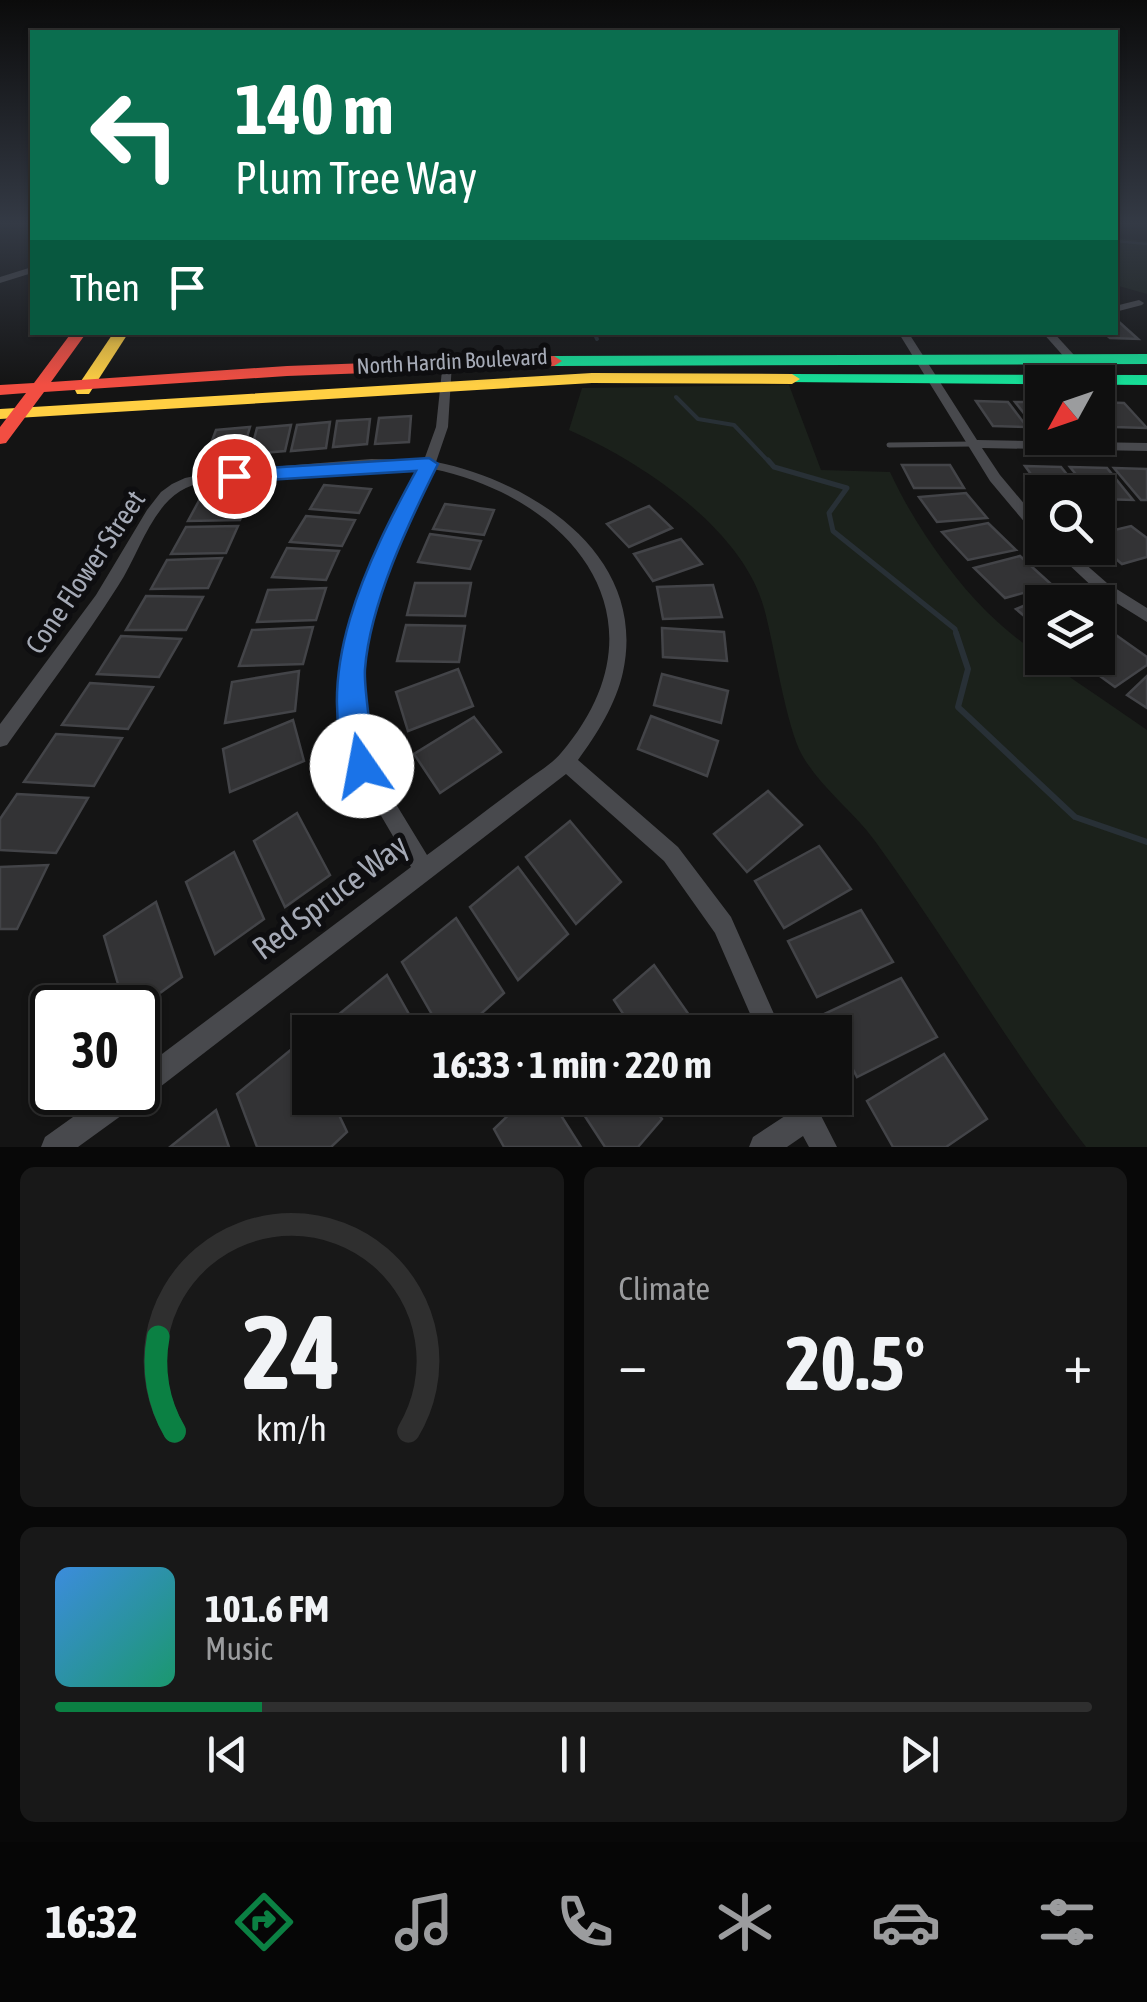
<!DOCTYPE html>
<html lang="en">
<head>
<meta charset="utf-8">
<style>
	body { margin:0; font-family:"Asap Condensed",sans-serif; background:#181818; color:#f1f3f6; height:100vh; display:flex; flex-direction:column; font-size:38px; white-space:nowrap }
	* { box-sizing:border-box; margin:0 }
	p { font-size:32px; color:#9b9c9e }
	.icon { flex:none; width:55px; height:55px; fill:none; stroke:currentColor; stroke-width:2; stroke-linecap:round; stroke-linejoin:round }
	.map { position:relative; height:1147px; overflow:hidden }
	.side { display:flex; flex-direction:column; gap:20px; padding:20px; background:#080808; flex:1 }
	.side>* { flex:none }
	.hud { position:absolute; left:30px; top:30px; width:1088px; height:305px; border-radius:0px; box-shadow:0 2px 8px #0004,0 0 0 2px #2f2f2f; background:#0b6e4f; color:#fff; overflow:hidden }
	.needle { width:65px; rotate:230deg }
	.tools { position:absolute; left:1025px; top:365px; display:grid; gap:20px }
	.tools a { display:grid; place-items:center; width:90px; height:90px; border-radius:0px; background:#0f0f0f; box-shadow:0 2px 8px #0004,0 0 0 2px #2f2f2f; font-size:50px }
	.speed { position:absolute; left:30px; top:985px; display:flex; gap:20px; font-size:50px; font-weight:700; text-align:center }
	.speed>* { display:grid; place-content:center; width:130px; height:130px; border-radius:50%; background:#0f0f0f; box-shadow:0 2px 8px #0004,0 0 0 2px #2f2f2f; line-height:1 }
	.speed .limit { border:5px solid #111; border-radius:15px; background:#fff; color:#111 }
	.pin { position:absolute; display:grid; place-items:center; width:85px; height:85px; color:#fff; margin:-42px; border:5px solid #fff; border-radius:50%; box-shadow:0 2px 10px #0007 }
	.me { position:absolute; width:110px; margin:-55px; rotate:348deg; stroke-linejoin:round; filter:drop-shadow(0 0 8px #0008) }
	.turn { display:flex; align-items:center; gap:35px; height:210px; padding:0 40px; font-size:45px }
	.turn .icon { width:130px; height:130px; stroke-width:2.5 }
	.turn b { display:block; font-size:70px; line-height:85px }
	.then { display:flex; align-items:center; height:95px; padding:0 40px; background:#0003; gap:20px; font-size:38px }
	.big { font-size:75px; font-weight:700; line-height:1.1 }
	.side .card { flex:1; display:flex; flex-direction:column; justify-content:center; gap:15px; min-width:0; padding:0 35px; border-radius:15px; background:#181818 }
	.side .dial { align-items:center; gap:0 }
	.dial svg { height:260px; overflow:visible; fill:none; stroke:#2f2f2f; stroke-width:7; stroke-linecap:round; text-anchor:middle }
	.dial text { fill:#f1f3f6; stroke:none }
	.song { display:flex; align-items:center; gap:30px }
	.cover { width:120px; height:120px; border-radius:15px; background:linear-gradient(135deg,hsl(210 70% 55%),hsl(160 70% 35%)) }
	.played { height:10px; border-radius:5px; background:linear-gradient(90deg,#0b8043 20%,#2f2f2f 20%) }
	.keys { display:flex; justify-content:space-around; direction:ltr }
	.heat { display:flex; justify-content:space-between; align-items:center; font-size:55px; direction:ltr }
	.side .tiles { flex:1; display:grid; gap:20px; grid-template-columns:1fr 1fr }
	.card:last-child { grid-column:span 2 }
	.trip { position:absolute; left:292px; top:1015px; width:560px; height:100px; border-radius:0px; background:#0f0f0f; box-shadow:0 2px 8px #0004,0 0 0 2px #2f2f2f; font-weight:700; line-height:100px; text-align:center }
	.menu { display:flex; height:160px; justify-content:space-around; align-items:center; background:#060606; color:#9b9c9e }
	.menu .icon { width:70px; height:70px }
	.menu .active { color:#0b8043 }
	.menu b { font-size:45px; color:#f1f3f6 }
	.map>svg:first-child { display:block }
	.green { fill:#1b211b }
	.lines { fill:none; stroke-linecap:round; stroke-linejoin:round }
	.stream-far3 { stroke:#283036; stroke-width:2.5 }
	.stream-far2 { stroke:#283036; stroke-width:4 }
	.stream-far1 { stroke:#283036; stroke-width:5 }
	.stream { stroke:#283036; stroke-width:6 }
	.building { fill:#333335; stroke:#434448; stroke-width:2.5 }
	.lane { stroke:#48494d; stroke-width:5 }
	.street { fill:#48494d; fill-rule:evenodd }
	.fast { fill:#16e098; fill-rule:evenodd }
	.slow { fill:#ffcf43; fill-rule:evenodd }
	.jam { fill:#f24e42; fill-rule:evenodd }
	.route { fill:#1a73e8; stroke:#114b97; stroke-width:2.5 }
	.labels { text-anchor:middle; stroke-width:10; stroke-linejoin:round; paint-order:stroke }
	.far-street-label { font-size:22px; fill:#a5aab6; stroke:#0e0e10 }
	.street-label { font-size:28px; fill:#a5aab6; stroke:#0e0e10 }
	.near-street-label { font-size:32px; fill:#a5aab6; stroke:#0e0e10 }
</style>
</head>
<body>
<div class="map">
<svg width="1147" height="1147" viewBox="0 0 1147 1147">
	<rect width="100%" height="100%" fill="#141414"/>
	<g class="green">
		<path d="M1115,238L1147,241V294L1115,285Z"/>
		<path d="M789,385L821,470L890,472C912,520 949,574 987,612C1030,654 1095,693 1147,730V1147H1086C1010,1049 948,942 875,841C854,812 820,787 802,755C786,726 774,644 764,608C742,528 641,462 569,430L582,388Z"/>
	</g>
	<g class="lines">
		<path class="stream-far3" d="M1115,241L1147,244"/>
		<g class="stream-far2">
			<path d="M594,332L597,339"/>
			<path d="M676,397L698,419L734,425L770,463"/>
		</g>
		<path class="stream-far1" d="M768,460L774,467L847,488L829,513L833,531L955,629L957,636"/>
		<path class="stream" d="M956,633L968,669L958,707L1075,817L1147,842"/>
	</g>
	<g class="building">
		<path d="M1115,321H1118L1138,339L1110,338L1103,332H1115Z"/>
		<path d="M976,401L1008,402L1027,427L993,426Z"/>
		<path d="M1015,402H1042V427L1034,426Z"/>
		<path d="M1098,402L1124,403L1147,428L1115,427Z"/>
		<path d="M411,416L409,442L375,444L379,418Z"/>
		<path d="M370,419L367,444L333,447L337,421Z"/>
		<path d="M330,422L326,448L291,451L297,425Z"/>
		<path d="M291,425L285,451L250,454L257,428Z"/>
		<path d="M250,427L242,454L206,457L216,430Z"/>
		<path d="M902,465H950L964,488H914Z"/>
		<path d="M1025,466L1061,467L1081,492H1044Z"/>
		<path d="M1070,467L1107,468L1133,500L1098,499V492H1090Z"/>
		<path d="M1114,468L1147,469V500H1141Z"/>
		<path d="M324,485L371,489L359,513L310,509Z"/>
		<path d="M966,493L987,518L937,522L919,497Z"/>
		<path d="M251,496L240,520L188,521L201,497Z"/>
		<path d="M445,504L494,510L484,535L433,529Z"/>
		<path d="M649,506L672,528L629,547L607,524Z"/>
		<path d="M306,516L355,520L342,546L290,542Z"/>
		<path d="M988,523L1016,550L968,560L942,532Z"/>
		<path d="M238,526L226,553L171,554L186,527Z"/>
		<path d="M1131,526L1147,538V557L1122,564L1098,544V534Z"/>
		<path d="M430,534L481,541L470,569L418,562Z"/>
		<path d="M681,539L702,564L653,581L634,554Z"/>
		<path d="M287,548L339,551L326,580L272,577Z"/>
		<path d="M1020,556L1052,585L1005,598L974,568Z"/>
		<path d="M222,558L208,588L151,589L167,560Z"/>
		<path d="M415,583H471L465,616L407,615Z"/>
		<path d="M713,585L722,617L663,619L657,587Z"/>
		<path d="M326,588L316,620L257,622L268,590Z"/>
		<path d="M1058,591L1073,602H1042V631L1016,609Z"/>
		<path d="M146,596L203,597L186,630H126Z"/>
		<path d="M406,625L465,626L459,662L397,661Z"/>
		<path d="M313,627L303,664L239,666L252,630Z"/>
		<path d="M662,628L724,632L727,661L663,657Z"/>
		<path d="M1106,628L1147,657V665L1115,687L1075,658H1098V634Z"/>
		<path d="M121,636L181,639L159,677L97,674Z"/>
		<path d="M458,669L473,706L408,731L396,692Z"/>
		<path d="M299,671L295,711L225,723L232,682Z"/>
		<path d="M662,674L728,691L721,723L654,705Z"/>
		<path d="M1147,676V708L1127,695Z"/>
		<path d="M90,683L153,687L128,729L62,725Z"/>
		<path d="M651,716L718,741L707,776L638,749Z"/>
		<path d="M474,717L501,752L440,793L414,754Z"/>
		<path d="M293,720L304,761L230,792L223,749Z"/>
		<path d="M56,734L122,738L94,786L24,782Z"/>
		<path d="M768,791L802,825L747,872L714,834Z"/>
		<path d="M17,794L88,798L56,853L0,850V819Z"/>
		<path d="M297,813L330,875L285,907L254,841Z"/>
		<path d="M570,821L621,882L576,924L526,857Z"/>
		<path d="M819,846L851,889L784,928L755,881Z"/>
		<path d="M234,852L264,919L215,954L186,882Z"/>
		<path d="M48,865L17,929H0V867Z"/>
		<path d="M518,867L568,934L518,980L470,907Z"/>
		<path d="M156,902L182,977L138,1009L125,1008L104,936Z"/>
		<path d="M861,910L893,962L817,997L788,941Z"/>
		<path d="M456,918L504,993L461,1032H442L402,962Z"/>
		<path d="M654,965L701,1032H635L614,1000Z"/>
		<path d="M387,975L419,1032H332L327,1024Z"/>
		<path d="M901,978L937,1037L857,1077L824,1014Z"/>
		<path d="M304,1039L310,1051V1098H331L347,1132L331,1147H257L237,1094Z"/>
		<path d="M944,1054L987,1119L946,1147H893L867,1101Z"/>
		<path d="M526,1098H550L581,1147H504L494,1129Z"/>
		<path d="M573,1098H647L662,1119L638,1147H605Z"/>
		<path d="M216,1110L229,1147H170Z"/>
	</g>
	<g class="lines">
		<path class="lane" d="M889,445L973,444"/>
		<g class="street">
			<path d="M32,267V273L0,283V277Z"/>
			<path d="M1139,300L1144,303L1142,305L1115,312V306Z"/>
			<path d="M898,332H908L977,440L1147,443V451L982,448L1000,475L1042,525V539L1037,537L990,481Z"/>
			<path d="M1042,332H1053L1074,355V359H1066Z"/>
			<path d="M443,361L452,363L448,427L436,462C534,482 648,556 623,672C616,704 597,734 578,760L678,847L731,917L782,1032H758L715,933L664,861L566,774L147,1097L78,1147H41L45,1137L108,1092H138V1072L411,867L352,766L342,713L344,665L380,545L421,467H371L218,479C200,482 183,486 169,500C146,523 136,559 118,586C83,641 44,693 7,745L0,747V724L96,595L147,510L161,492L172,484L185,478L218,471L371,459L424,460L436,427ZM433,469C576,499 672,623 561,753C550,766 533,775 519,786C488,809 458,832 427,855L371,763L360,713V665L394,545Z"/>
			<path d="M1051,548H1067L1107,583L1147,608V622L1097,591Z"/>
			<path d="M785,1098H812L837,1147H809L803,1136L787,1147H749L753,1137L791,1112Z"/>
		</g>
		<g class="fast">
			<path d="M1147,354V364L554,366L546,361L554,356Z"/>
			<path d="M792,374L1147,375V385L786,382L784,379Z"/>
		</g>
		<g class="slow">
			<path d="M114,332H129L89,394H77L75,390Z"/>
			<path d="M592,373L792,374L800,379L792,384L592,383L0,419V409Z"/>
		</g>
		<path class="jam" d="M72,332H87L51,382L287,366L554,356L562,361L554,366L287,376L44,392L6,443L0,444V427L26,393L0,395V385L34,383Z"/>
	</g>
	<linearGradient id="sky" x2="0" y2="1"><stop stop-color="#0b0b0b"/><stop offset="0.58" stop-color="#343a45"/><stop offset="1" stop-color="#343a45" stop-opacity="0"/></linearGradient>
	<rect width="1147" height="385" fill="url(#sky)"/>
	<path class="route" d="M429,458L438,464C409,522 370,603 365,669C363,695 378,762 372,776L362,780L352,776C308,678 369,557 416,471L234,482L224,476L234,470Z"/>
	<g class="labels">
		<g class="far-street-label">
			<text transform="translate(452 361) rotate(-3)" y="8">North Hardin Boulevard</text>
		</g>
		<g class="street-label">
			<text transform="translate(85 572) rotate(-56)" y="10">Cone Flower Street</text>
		</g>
		<g class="near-street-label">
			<text transform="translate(330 897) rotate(-37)" y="11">Red Spruce Way</text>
		</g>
	</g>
</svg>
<div class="tools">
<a><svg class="needle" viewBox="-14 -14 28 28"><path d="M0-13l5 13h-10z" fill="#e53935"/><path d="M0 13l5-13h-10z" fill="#9b9c9e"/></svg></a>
<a><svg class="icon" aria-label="search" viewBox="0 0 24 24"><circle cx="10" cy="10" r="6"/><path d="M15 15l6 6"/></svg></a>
<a><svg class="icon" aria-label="layers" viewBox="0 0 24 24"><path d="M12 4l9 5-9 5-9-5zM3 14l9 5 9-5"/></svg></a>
</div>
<div class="speed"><div class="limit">30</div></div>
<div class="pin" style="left:234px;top:476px;background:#d93025"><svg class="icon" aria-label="arrive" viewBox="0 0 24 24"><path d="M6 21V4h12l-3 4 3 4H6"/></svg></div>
<svg class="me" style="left:362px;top:766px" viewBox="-20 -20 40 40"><circle r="19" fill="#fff"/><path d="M0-13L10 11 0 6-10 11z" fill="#1a73e8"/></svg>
<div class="trip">16:33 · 1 min · 220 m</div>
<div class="hud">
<div class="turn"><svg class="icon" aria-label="left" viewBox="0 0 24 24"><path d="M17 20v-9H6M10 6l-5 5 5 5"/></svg><div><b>140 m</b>Plum Tree Way</div></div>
<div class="then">Then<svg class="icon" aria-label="arrive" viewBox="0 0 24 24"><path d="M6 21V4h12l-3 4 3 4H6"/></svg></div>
</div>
</div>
<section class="side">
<div class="tiles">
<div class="card dial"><svg viewBox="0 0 100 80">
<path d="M14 69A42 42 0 1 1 86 69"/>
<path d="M14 69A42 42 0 0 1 9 40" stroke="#0b8043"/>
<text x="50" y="56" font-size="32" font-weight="700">24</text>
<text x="50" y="72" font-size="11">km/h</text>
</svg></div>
<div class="card"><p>Climate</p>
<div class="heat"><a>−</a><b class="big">20.5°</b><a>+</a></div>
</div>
<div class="card">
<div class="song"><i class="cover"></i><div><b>101.6 FM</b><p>Music</p></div></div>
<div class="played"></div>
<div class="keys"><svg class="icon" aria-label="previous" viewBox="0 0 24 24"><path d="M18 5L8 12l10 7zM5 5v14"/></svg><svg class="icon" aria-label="pause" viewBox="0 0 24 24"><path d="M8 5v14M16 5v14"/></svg><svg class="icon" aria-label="next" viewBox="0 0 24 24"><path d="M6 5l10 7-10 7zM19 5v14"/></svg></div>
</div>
</div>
</section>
<nav class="menu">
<b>16:32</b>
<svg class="icon active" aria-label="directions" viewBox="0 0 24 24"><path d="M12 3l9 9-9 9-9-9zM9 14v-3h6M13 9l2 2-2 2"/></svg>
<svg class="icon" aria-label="music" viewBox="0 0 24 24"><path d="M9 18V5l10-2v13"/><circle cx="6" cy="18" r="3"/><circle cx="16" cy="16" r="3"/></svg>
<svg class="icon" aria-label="phone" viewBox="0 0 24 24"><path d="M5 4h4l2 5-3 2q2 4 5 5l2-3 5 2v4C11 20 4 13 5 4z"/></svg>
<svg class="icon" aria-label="climate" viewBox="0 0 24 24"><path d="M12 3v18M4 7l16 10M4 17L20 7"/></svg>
<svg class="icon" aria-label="car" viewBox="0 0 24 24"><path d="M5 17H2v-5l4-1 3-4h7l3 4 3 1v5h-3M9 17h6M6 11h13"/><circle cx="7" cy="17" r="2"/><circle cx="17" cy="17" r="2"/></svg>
<svg class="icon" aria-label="filters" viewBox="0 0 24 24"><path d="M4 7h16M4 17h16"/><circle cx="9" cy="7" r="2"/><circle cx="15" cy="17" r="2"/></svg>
</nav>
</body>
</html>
